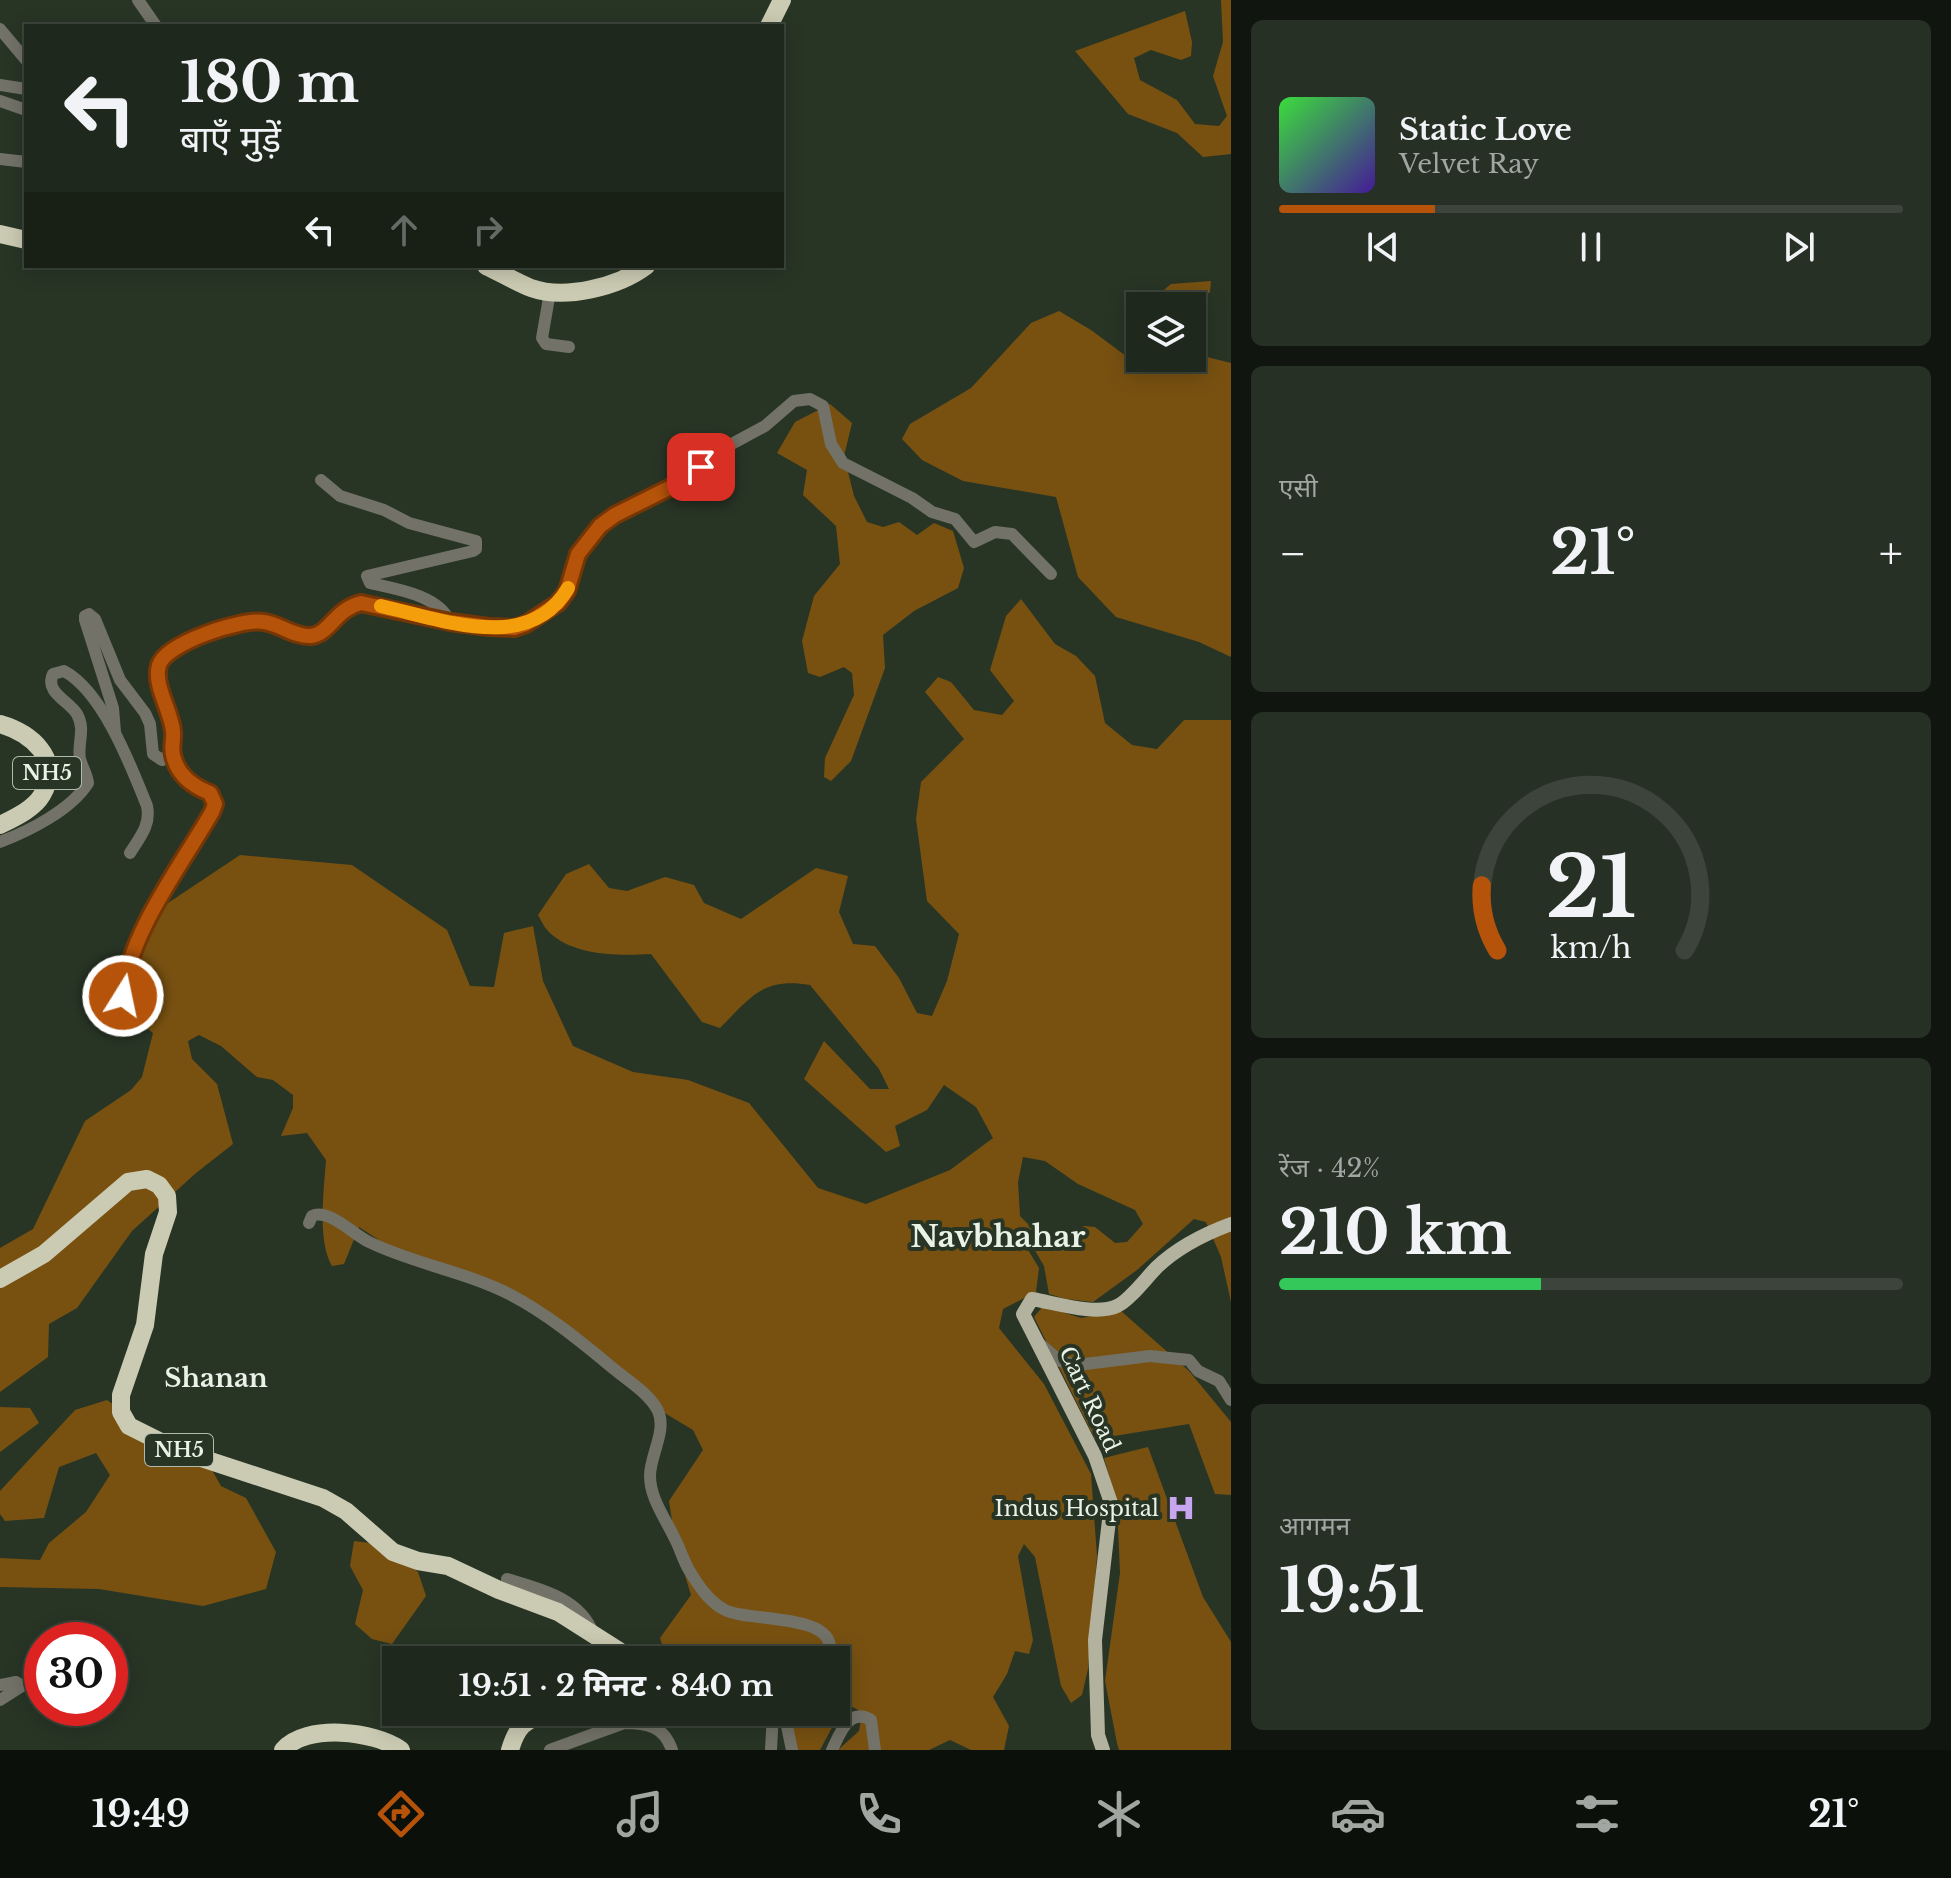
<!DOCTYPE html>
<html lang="hi">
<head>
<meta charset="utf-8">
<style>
	body { margin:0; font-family:"Libre Baskerville","Noto Sans Devanagari",serif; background:#263025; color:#f1f3f6; height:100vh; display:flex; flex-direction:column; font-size:30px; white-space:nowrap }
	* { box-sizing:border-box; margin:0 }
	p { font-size:26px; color:#a1a6a3 }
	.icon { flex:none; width:44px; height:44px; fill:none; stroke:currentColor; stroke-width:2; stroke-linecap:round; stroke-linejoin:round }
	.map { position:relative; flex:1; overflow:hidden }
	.panel { display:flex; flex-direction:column; gap:20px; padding:20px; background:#10160f; width:720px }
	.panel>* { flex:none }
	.guide { position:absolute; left:24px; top:24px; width:760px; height:244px; border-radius:0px; box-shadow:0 4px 20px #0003,0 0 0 2px #3c443b; background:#1e281c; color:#f1f3f6; overflow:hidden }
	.tools { position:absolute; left:1126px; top:292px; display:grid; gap:16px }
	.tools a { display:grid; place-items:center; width:80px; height:80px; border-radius:0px; background:#1e281c; box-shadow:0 4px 20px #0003,0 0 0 2px #3c443b; font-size:40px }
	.speed { position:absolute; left:24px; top:1622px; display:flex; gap:16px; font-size:40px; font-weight:700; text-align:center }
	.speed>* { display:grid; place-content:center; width:104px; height:104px; border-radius:50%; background:#1e281c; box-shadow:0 4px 20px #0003,0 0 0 2px #3c443b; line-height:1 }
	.speed .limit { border:12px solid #d22; background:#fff; color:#111 }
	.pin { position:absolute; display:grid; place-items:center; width:68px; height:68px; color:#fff; margin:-34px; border-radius:16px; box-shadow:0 4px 12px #0006 }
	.me { position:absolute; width:88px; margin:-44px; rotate:10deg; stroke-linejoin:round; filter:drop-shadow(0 0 6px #0008) }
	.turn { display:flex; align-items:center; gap:28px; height:168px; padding:0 24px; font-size:36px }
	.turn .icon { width:104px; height:104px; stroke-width:2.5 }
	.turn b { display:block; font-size:56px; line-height:68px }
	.lanes { display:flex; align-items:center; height:76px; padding:0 24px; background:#0003; justify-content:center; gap:40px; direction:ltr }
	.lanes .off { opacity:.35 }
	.big { font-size:60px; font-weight:700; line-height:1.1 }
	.panel .widget { flex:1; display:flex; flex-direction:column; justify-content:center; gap:12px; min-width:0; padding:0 28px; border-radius:12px; background:#263025 }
	.panel .dial { align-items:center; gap:0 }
	.dial svg { height:208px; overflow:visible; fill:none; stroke:#3c443b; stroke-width:7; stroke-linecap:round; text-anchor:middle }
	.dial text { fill:#f1f3f6; stroke:none }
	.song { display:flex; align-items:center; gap:24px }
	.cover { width:96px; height:96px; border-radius:12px; background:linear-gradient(135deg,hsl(120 70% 55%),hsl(260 70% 35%)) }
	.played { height:8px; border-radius:4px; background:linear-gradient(90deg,#b45309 25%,#3c443b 25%) }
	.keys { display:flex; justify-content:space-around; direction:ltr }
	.heat { display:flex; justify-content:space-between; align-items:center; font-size:44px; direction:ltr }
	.charge { height:12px; border-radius:6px; background:linear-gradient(90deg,#34c759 42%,#3c443b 0) }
	.trip { position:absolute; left:382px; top:1646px; width:468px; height:80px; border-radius:0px; background:#1e281c; box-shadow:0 4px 20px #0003,0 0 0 2px #3c443b; font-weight:700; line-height:80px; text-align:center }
	.dock { display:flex; height:128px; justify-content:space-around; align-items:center; background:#0c100b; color:#a1a6a3 }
	.dock .icon { width:56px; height:56px }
	.dock .current { color:#b45309 }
	.dock b { font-size:36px; color:#f1f3f6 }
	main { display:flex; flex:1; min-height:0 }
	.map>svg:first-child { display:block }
	.green { fill:#785111 }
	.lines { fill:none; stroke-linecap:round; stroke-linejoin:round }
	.minor { stroke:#727268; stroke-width:12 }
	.major { stroke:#b2b29e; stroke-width:14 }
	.highway { stroke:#cbcbb3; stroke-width:18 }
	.route-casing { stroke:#753606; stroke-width:20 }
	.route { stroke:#b45309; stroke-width:14 }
	.slow { stroke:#f59e0b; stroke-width:14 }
	.labels { text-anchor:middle; stroke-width:8; stroke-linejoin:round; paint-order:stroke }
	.shield { fill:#283525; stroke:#b0b9ae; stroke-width:2 }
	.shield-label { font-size:20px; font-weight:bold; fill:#eaf2e8 }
	.street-label { font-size:22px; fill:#eaf2e8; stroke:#283525 }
	.poi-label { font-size:22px; fill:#eaf2e8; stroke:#283525; text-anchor:end }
	.quarter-label { font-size:26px; font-weight:bold; fill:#eaf2e8; stroke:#283525 }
	.district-label { font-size:30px; font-weight:bold; fill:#eaf2e8; stroke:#283525 }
</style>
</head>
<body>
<main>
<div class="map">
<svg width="1231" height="1750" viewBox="0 0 1231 1750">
	<rect width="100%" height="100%" fill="#283525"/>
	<g class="green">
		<path d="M1221,0H1231V154L1203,157L1177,133L1128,114L1075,51L1185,11L1192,42L1191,56L1181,60L1151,50L1134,58L1140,80L1177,100L1195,124L1219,126L1227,116L1213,76L1223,42Z"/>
		<path d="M1211,281L1210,292L1191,306H1145L1171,284Z"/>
		<path d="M1059,311L1091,330L1126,356L1192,358V333L1207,357L1231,363V657L1199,642L1116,617L1078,577L1056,497L963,481L922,460L902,439L910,424L971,388L1031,323Z"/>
		<path d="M830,404L852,423L844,456L854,496L867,522L883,527L899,522L917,535L934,523L953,531L964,568L958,588L914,611L883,635L885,668L851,761L831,781L824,777L825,758L854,695L852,673L844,667L820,677L808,673L802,641L814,596L840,564L836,526L803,495L807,470L777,453L795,422Z"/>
		<path d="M1021,599L1055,644L1076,656L1095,676L1105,723L1132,745L1157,749L1184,720H1231V1302L1221,1257L1206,1222L1194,1219L1137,1270L1093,1302L1066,1299L1049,1294L1044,1266L1030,1242L1039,1238H1063L1084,1226L1095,1227L1115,1243L1127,1242L1143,1224L1135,1210L1078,1184L1045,1161L1023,1157L1018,1182L1020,1216L1033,1229L1024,1243L1039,1268L1036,1292L1003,1309L999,1328L1044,1384L1091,1474L1097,1556L1088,1669L1082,1695L1071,1703L1061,1686L1035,1557L1024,1544L1018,1556L1033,1640L1029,1654L1015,1651L1007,1674L993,1697L1009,1726L1004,1750H971L950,1740L929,1750H838L859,1731L862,1712L845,1703L820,1750H794L789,1712H836V1660H667L660,1638L691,1595L676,1546L669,1501L703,1450L693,1430L653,1406L524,1297L388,1246L359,1227L344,1264L332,1266C317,1241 324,1189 326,1160L307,1133L281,1136L293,1108V1095L273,1080L257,1077L221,1046L199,1035L188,1041L192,1059L217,1084L233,1144L196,1173L132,1231L77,1308L49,1324L48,1357L0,1392V1248L33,1229L85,1121L131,1090L142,1077L153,1033L121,1008L122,973L141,921L240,855L352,865L447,930L470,986L494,987L504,933L533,926L543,981L573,1046L633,1072L688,1080L749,1103L818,1188L866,1204L950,1170L993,1138L976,1107L944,1085L927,1110L895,1126L900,1146L886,1152L804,1079L824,1041L870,1089H889L879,1069L810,985C763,977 751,997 720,1028L702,1022L651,954C619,956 572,956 548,931C544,927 541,920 538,915L566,874L589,864L609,888L627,891L665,877L694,885L704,903L741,919L816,868L848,876L839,912L853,944L875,946L899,978L917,1013L932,1016L947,981L959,934L927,901L916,819L921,782L964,739L925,692L938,677L951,682L974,710L1002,715L1014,701L990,670L1006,616Z"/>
		<path d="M1043,1306L1081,1318L1121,1311L1189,1371L1231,1422V1495L1215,1494L1189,1424L1095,1439L1034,1317Z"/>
		<path d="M107,1400L169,1444L209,1465L221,1486L246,1498L276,1552L266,1589L203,1606L99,1589L0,1587V1558L40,1560L49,1543L86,1512L110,1475L96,1453L59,1467L44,1518L5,1521L0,1514V1491L75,1410Z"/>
		<path d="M0,1407L30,1408L39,1423L0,1452Z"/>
		<path d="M1148,1447L1203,1597L1231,1642V1750H1119L1117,1743L1105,1681L1120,1573L1117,1503L1104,1458Z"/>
		<path d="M354,1541L378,1544L418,1572L426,1596L392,1644L372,1639L355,1624L363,1590L350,1566Z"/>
	</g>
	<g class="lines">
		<g class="minor">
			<path d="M138,0L156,26"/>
			<path d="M0,29L26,60"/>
			<path d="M0,85L26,89"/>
			<path d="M0,101L26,110"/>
			<path d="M0,159L26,162"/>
			<path d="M550,292L542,338L546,344L569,347"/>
			<path d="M321,480L340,496L384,510L409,523L476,541V549L473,551L367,576L370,583C396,589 439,595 450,622"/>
			<path d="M115,732L113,708L85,620V616L89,614L95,619L120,680L145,713L150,724L153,754L162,760L172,753C180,721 156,694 159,663L177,647L208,633L246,623L260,621L300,635L313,636L323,631L340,612L361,603L450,622L489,627L514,628L526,624L558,603L567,591L578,554L600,526L615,515L677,484L728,446L765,426L794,401L810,399L823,406L831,444L843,463L912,498L932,512L955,519L974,542L995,532L1012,534L1051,574"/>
			<path d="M0,842C29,831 71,810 88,783C87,774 82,767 80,759C77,743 86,730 77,714C69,701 44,692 53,674L64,671C103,692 131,766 147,806C151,825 140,837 130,853"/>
			<path d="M127,1027C122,991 123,971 138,937L212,812L215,804L210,793L191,784L172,753"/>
			<path d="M309,1223L312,1216C328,1208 353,1234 369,1242C414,1264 467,1272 511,1295C549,1315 581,1342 614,1369C628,1381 650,1394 658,1411C667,1431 650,1455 650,1476C650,1498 665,1518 674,1537C680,1548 683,1560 689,1570C698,1585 709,1602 725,1610C748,1622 833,1613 830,1650L819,1660"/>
			<path d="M1040,1344L1060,1361L1077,1365L1150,1356L1189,1360L1198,1371L1219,1381L1231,1400"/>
			<path d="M507,1579C540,1589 580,1598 593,1633"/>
			<path d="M0,1685L16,1682L22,1686L0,1700"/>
			<path d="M784,1712L792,1750"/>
			<path d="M550,1750L624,1723C647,1723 664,1726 672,1750"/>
			<path d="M771,1750L773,1712"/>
			<path d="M832,1750C840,1733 849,1707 871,1720L875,1750"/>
		</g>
		<path class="major" d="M1103,1750L1098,1735L1095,1640L1111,1503L1095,1456L1023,1314L1032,1299C1056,1303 1096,1316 1117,1306C1129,1301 1147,1277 1157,1267C1178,1247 1204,1234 1231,1224"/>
		<g class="highway">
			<path d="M769,26L782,0"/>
			<path d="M0,234L26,240"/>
			<path d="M486,266C501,273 516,282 531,288C565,300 618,287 646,266"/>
			<path d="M0,724C31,733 63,759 42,795C34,809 14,818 0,825"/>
			<path d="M0,1279L44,1254L128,1182L147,1179L159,1185L167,1196L168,1212L154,1254L145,1325L121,1395V1412L129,1426L177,1450L323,1498L346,1511L393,1552L418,1561L448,1566L499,1590L558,1612L624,1654L628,1660"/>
			<path d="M283,1750C306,1723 375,1731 401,1750"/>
			<path d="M510,1750C517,1726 524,1721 547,1712"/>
		</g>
	</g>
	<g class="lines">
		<defs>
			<path id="route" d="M123,996C128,934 181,866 212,812L215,804L210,793C192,786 177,774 173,755C171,748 174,738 173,731C171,710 153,685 159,665C166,643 242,618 264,622C280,624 294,637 311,636C330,634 335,609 361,603L450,622L489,627L514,628L526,624L558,603L567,591L578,554L600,526L615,515L677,484L701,467"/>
		</defs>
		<use href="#route" class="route-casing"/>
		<use href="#route" class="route"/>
		<path class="slow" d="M381,606C441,619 529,655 568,588"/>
	</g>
	<defs>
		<symbol id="hospital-bare" viewBox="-9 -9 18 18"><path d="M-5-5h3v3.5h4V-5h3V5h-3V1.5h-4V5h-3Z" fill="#c7a6ef" stroke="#283525" stroke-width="2.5" paint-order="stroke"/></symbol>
	</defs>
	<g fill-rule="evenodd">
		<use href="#hospital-bare" x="1161" y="1488" width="40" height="40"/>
	</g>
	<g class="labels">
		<g class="shield">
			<rect x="13" y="757" width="68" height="32" rx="6"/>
			<rect x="145" y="1434" width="68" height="32" rx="6"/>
		</g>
		<g class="shield-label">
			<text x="47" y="780">NH5</text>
			<text x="179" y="1457">NH5</text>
		</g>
		<g class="street-label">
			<text transform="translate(1090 1399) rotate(65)" y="8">Cart Road</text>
		</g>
		<g class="poi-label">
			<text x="1159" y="1516">Indus Hospital</text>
		</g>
		<g class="quarter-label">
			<text x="216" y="1387">Shanan</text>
		</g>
		<g class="district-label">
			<text x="998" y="1247">Navbhahar</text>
		</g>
	</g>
</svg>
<div class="tools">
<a><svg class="icon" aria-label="layers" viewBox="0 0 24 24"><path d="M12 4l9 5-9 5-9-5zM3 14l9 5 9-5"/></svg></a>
</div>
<div class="speed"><div class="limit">30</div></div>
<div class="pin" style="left:701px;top:467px;background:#d93025"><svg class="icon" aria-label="arrive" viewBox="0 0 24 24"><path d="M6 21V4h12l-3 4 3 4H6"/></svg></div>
<svg class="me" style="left:123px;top:996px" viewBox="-20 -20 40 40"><circle r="17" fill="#b45309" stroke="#fff" stroke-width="3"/><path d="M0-11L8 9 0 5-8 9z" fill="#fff"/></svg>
<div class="trip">19:51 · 2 मिनट · 840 m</div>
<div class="guide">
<div class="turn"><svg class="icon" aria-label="left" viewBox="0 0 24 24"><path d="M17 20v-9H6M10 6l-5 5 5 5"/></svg><div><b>180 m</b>बाएँ मुड़ें</div></div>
<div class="lanes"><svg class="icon" aria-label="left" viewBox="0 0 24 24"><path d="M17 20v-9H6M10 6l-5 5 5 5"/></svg><svg class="icon off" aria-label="ahead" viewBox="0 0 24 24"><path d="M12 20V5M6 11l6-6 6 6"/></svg><svg class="icon off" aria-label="right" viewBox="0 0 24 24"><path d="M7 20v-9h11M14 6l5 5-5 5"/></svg></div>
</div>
</div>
<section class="panel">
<div class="widget">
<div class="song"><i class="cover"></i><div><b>Static Love</b><p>Velvet Ray</p></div></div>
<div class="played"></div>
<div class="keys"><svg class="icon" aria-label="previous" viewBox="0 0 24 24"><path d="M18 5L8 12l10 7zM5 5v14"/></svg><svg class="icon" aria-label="pause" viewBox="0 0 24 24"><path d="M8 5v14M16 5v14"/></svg><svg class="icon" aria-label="next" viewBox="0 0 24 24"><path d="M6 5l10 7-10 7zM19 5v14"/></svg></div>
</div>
<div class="widget"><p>एसी</p>
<div class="heat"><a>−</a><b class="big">21°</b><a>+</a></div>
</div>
<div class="widget dial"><svg viewBox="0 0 100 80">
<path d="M14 69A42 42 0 1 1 86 69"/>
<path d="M14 69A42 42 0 0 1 8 44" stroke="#b45309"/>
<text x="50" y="56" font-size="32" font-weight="700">21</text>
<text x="50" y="72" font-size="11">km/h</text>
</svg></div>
<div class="widget"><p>रेंज · 42%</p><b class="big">210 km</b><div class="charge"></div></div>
<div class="widget"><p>आगमन</p><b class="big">19:51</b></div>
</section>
</main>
<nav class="dock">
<b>19:49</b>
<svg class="icon current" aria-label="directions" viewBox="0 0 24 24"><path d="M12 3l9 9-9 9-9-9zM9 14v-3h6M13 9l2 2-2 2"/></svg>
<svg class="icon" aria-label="music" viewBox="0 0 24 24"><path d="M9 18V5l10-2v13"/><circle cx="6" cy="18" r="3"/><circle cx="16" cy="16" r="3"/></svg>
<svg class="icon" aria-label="phone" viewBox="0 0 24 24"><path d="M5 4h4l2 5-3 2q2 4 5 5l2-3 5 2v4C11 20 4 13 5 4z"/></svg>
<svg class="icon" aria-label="climate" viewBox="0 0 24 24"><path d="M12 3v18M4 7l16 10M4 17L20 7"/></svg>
<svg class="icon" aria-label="car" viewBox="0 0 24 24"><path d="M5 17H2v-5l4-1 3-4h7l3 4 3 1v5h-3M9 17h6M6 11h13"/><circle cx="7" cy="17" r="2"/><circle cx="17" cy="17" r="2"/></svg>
<svg class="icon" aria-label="filters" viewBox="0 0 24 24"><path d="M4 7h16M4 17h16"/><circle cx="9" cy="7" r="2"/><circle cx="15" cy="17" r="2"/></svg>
<b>21°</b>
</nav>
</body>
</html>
